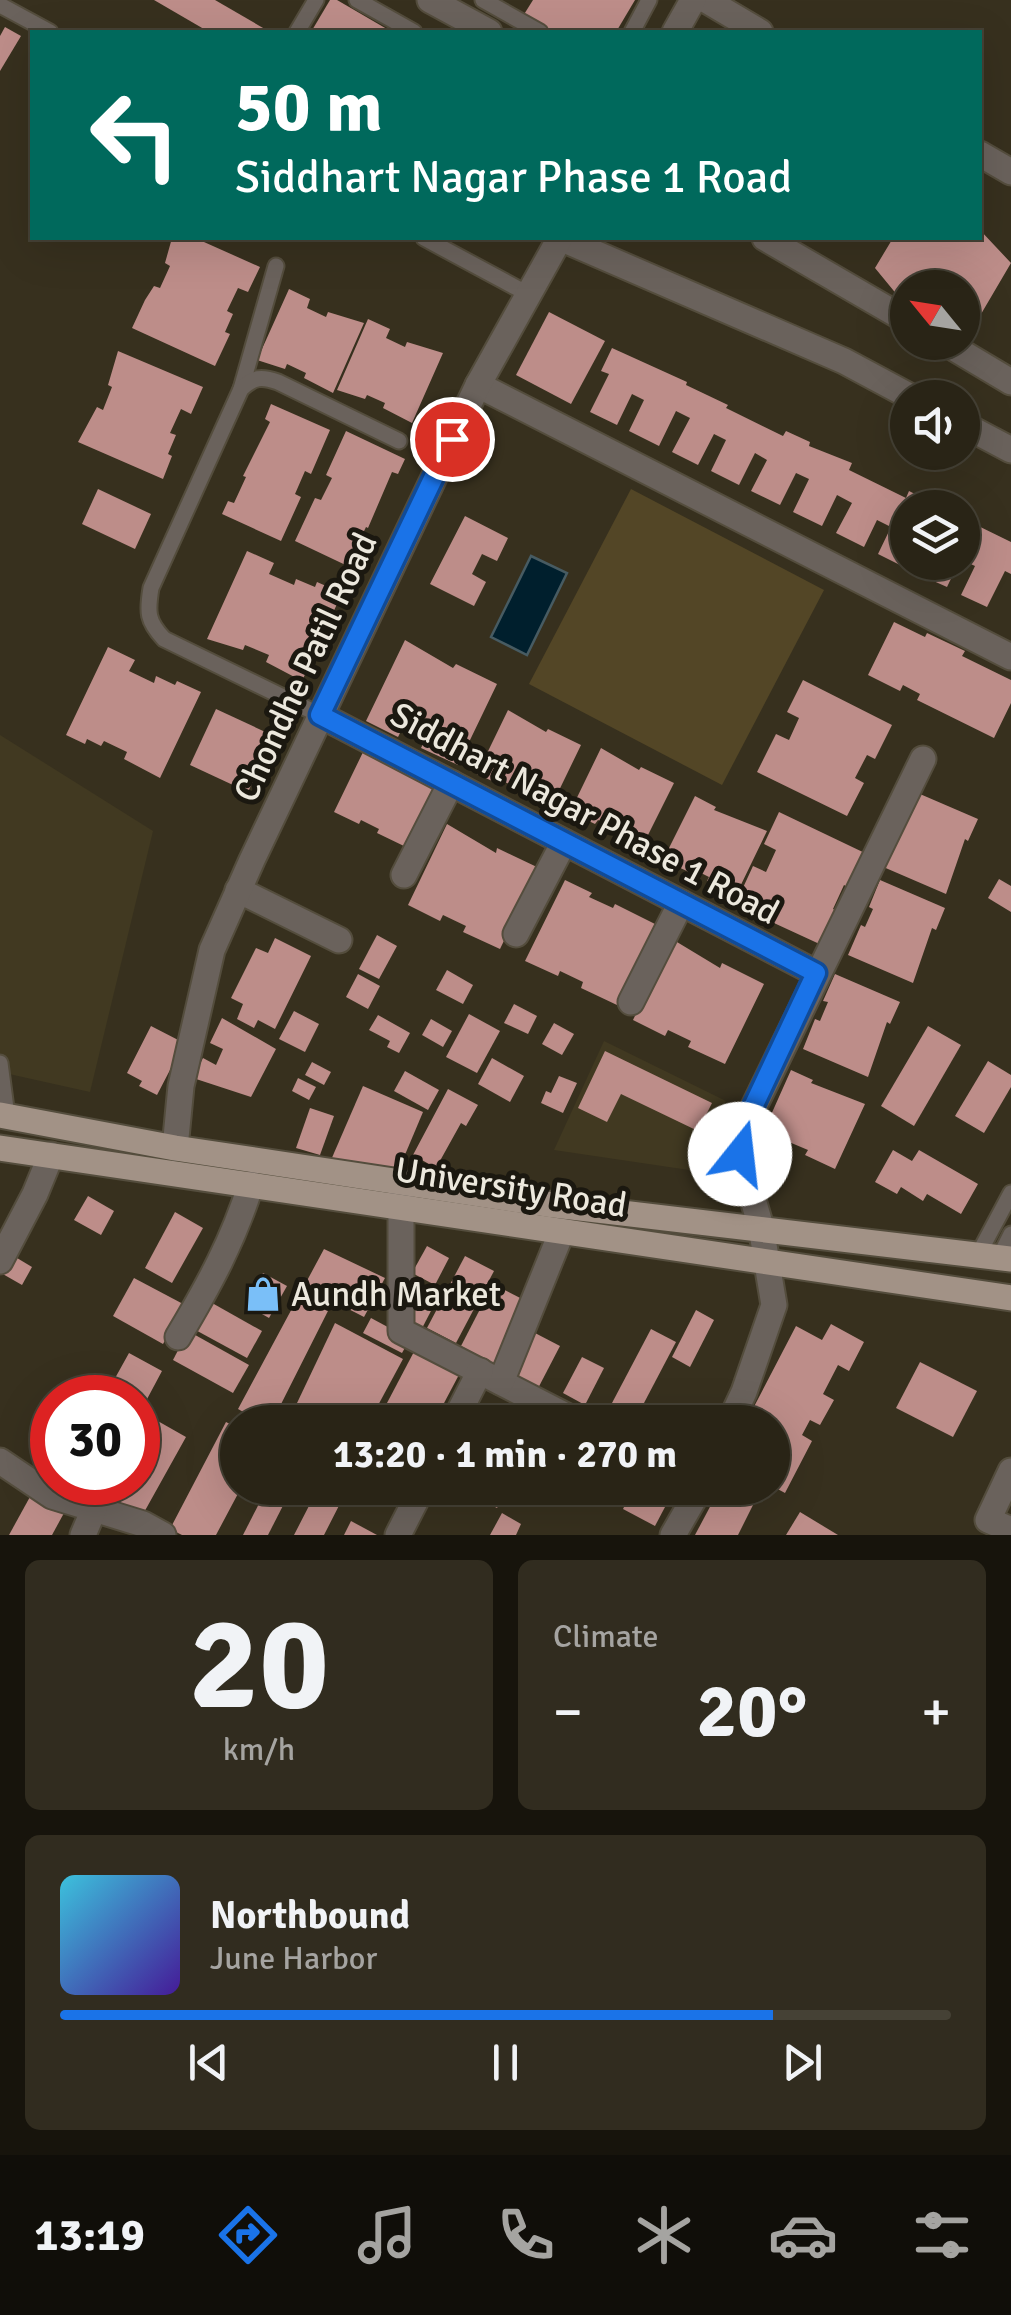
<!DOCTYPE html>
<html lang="en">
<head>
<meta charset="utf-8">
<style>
	body { margin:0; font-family:Signika,sans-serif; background:#312c1f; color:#f1f3f6; height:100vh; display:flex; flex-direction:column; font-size:38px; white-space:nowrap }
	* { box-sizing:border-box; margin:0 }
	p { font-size:32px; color:#a5a4a1 }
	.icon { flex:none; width:55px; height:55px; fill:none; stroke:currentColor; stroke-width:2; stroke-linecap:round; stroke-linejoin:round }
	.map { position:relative; height:1535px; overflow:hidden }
	.details { display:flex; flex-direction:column; gap:25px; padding:25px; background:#17140c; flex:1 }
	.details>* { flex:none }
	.top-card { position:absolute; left:30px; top:30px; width:952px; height:210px; border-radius:0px; box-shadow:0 10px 40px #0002,0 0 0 2px #454135; background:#00695c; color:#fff; overflow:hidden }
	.needle { width:65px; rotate:300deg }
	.tools { position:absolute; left:890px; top:270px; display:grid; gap:20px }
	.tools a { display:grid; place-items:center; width:90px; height:90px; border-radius:50%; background:#292416; box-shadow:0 10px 40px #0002,0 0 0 2px #454135; font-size:50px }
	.speed { position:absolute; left:30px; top:1375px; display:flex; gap:20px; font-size:50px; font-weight:700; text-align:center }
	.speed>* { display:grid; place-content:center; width:130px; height:130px; border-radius:50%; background:#292416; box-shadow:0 10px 40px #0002,0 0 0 2px #454135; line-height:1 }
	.speed .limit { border:15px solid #d22; background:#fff; color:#111 }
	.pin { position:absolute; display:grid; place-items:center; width:85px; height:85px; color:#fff; margin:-42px; border:5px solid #fff; border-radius:50%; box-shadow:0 2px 10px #0007 }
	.me { position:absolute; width:110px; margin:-55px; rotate:16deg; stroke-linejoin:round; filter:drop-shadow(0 0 8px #0008) }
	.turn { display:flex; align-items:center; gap:35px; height:210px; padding:0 40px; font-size:45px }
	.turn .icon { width:130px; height:130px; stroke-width:2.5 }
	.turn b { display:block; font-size:70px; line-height:85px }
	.big { font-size:75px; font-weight:800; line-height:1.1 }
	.details .tile { flex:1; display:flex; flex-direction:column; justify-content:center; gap:15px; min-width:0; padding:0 35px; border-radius:15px; background:#312c1f }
	.details .dial { align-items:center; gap:0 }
	.dial b { font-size:130px; line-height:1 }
	.song { display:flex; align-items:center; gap:30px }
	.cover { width:120px; height:120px; border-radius:15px; background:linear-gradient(135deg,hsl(190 70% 55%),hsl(260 70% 35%)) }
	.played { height:10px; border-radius:5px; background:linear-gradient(90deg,#1a73e8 80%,#454135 80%) }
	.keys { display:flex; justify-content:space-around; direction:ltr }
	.heat { display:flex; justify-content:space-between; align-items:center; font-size:55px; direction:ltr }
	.details .tiles { flex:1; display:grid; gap:25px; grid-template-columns:1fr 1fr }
	.tile:last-child { grid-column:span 2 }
	.trip { position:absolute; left:220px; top:1405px; width:570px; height:100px; border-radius:50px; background:#292416; box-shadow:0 10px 40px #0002,0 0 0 2px #454135; font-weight:800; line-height:100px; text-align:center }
	.tab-bar { display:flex; height:160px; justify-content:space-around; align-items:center; background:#100e09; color:#a5a4a1 }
	.tab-bar .icon { width:70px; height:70px }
	.tab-bar .selected { color:#1a73e8 }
	.tab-bar b { font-size:45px; color:#f1f3f6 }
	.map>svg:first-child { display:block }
	.built { fill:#413921 }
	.green { fill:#534626 }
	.water { fill:#001f2d; stroke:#475b62; stroke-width:2.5 }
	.building { fill:#bd8d89 }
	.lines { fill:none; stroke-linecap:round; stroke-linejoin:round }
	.service-casing { stroke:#544d3d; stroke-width:19 }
	.minor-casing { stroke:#544d3d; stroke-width:29 }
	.primary-casing { stroke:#544d3d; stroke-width:29 }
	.service { stroke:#6a625c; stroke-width:15 }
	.minor { stroke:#6a625c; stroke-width:25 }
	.primary { stroke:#a29286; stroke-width:25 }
	.route-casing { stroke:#114b97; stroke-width:25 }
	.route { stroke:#1a73e8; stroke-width:18 }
	.labels { text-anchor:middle; stroke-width:10; stroke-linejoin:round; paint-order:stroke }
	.street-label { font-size:35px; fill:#ece8dd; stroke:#1b1810 }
	.poi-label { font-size:35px; fill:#ece8dd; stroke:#1b1810; text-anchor:start }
</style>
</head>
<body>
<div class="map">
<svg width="1011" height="1535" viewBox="0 0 1011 1535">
	<rect width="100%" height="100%" fill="#37301e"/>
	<g class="built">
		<path d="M0,735L153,831L90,1092L0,1072Z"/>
		<path d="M604,1041L726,1101L689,1170L554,1150Z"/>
	</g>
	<path class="green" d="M631,489L824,590L722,785L529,684Z"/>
	<path class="water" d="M531,556L567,573L527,655L491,637Z"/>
	<g class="building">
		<path d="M154,0H215L270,32H209Z"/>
		<path d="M330,0H337L392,32H311Z"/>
		<path d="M533,0H635L616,32H551L523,16Z"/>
		<path d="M5,27L21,36L0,71V36Z"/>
		<path d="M980,230L1011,263L974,326L962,322V288H908V301L898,296L875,268L893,238H980Z"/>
		<path d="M172,238H195L260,267L248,292L238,288L227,311L233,314L225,332L230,334L215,366L132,328L145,300L154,286L160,288L170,266L165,263Z"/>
		<path d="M289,289L310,299L307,308L326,317L328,312L364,323L333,393L304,378L306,373L287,364L285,369L257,360Z"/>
		<path d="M549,312L605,341L571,404L516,375Z"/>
		<path d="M368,319L390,329L386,338L405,347L407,342L443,353L412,423L383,408L385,403L367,395L365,399L337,390Z"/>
		<path d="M612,348L687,382L686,385L728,405L726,408L783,436L786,431L810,442L809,446L852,463L849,470L906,498L909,491L933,503L932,508H908L906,568L878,554L891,527L877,520L864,547L836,533L852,503L837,495L822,526L793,512L809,479L796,473L780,505L751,491L767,460L755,453L739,485L711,471L726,440L714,434L698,465L672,452L690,418L676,411L659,446L629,431L644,400L632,394L617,425L590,412L609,374L601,371Z"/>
		<path d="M118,351L203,387L191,414L181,409L170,433L176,435L168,454L172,456L163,479L78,442L97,407L103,410L112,387L108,385Z"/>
		<path d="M271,404L330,430L311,474L305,471L295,494L301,497L281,541L222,514L228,501L234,503L246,477L243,476L270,422L265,419Z"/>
		<path d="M346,431L405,459L398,474L392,472L368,528L366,527L354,552L360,555L354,569L295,541L315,498L321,500L332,478L326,475Z"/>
		<path d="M98,489L151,514L135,549L82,524Z"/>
		<path d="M465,516L508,538L497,561L482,554L472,574L486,582L474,606L430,584Z"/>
		<path d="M962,518L1011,542V574L1005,571L987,607L961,595L975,566L962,560Z"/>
		<path d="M247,551L274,563L269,574L294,585L296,579L315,587L317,582L342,593L302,681L266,662L269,655L245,645L243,650L207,639Z"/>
		<path d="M926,562H959L947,587L920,575Z"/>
		<path d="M894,622L925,637L927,633L965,651L962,656L1011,680V703L994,738L917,700L920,694L903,685L900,691L868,675Z"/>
		<path d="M405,640L453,668L456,664L497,684L458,765L421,748L424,742L401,731L398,737L366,721Z"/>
		<path d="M108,647L135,660L129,671L154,683L156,676L175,685L177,681L201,692L160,778L124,759L127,752L104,741L101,746L87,739L85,744L66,735Z"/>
		<path d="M803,680L892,725L875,759L867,755L855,778L864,783L847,816L757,772L776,734L789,740L799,718L787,712Z"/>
		<path d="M216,709L274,736L248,792L190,765Z"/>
		<path d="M508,710L546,732L548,729L581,745L550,809L521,795L523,791L505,782L503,786L477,774Z"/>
		<path d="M365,748L437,783L406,847L377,833L379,829L361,820L359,824L334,812Z"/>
		<path d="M601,748L639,770L641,767L674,783L642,847L614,833L616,828L598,820L595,824L570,812Z"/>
		<path d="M913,791L978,819L968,841L965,839L946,894L881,866Z"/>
		<path d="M695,796L716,807L714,810L767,831L736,895L707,881L709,877L691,868L689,872L663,860Z"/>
		<path d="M779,812L869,855L853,890L844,885L833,909L842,913L826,947L735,905L753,866L766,872L776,850L764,844Z"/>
		<path d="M447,824L496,853L497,848L539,868L500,949L463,932L466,926L443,915L440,921L408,905Z"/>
		<path d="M999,879L1011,886V912L988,898Z"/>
		<path d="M565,880L592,893L589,897L613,908L615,904L657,925L617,1005L581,988L583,982L560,971L558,976L525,961Z"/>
		<path d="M880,880L945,908L936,930L932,928L913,983L848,955L861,925L865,927L873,909L869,907Z"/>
		<path d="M377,935L397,946L379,979L359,969Z"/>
		<path d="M275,938L311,956L275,1029L258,1020L254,1028L237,1019L243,1004L231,998L256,948L268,953Z"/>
		<path d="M672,939L720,968L722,963L764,984L725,1064L688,1047L691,1041L668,1030L665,1036L633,1020Z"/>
		<path d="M447,970L473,985L463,1004L436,990Z"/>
		<path d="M358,974L380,986L368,1009L346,997Z"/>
		<path d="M835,974L900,1002L890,1024L887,1022L868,1077L803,1049L815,1019L820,1021L828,1002L823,1001Z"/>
		<path d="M514,1004L537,1016L528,1034L504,1023Z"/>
		<path d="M294,1011L319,1024L305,1052L279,1039Z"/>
		<path d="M469,1014L500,1031L477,1073L446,1057Z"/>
		<path d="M378,1015L410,1033L399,1053L387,1047L390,1041L369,1030Z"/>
		<path d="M222,1018L276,1049L251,1097L193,1078L203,1058L216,1065L223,1049L210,1043Z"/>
		<path d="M431,1019L452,1031L443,1047L422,1035Z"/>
		<path d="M554,1023L574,1034L562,1055L542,1044Z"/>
		<path d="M151,1026L184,1043L157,1095L139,1086L142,1081L127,1073Z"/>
		<path d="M928,1026L961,1045L914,1126L881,1106Z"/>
		<path d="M605,1051L712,1103L698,1131L621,1094L607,1122L578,1108Z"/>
		<path d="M492,1058L524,1076L510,1102L478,1084Z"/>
		<path d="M988,1061L1011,1075V1087L984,1133L955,1116Z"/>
		<path d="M312,1062L331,1072L324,1085L305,1075Z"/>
		<path d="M791,1070L813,1080L811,1083L865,1104L835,1169L805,1155L808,1150L789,1142L787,1147L762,1135Z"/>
		<path d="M405,1071L439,1090L428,1110L394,1091Z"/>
		<path d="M559,1076L577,1083L563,1113L541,1103L546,1091L551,1093Z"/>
		<path d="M298,1078L316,1087L309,1100L292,1091Z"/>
		<path d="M363,1086L423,1112L396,1176L331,1160Z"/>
		<path d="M448,1089L478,1105L466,1126L461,1123L436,1168L413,1155Z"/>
		<path d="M310,1108L334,1116L320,1155L296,1148Z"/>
		<path d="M893,1150L912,1161L919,1150L978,1184L961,1214L927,1194L923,1201L901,1187L897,1194L875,1182Z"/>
		<path d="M88,1196L114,1211L101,1235L74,1220Z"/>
		<path d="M175,1212L203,1228L172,1283L145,1268Z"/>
		<path d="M427,1246L449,1258L435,1285L412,1273Z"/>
		<path d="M324,1249L385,1278L364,1317L333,1301L272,1422H261L238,1409Z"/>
		<path d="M12,1255L32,1267L22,1285L1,1273Z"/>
		<path d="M465,1256L494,1271L456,1343L427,1328Z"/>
		<path d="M263,1273L287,1286L269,1318L246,1305Z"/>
		<path d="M134,1278L185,1305L163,1344L113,1316Z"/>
		<path d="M493,1284L530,1303L498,1366L461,1346Z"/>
		<path d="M205,1299L262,1331L247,1358L190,1327Z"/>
		<path d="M418,1302L432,1309L418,1336L404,1329Z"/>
		<path d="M696,1310L714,1320L690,1367L672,1357Z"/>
		<path d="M371,1318L410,1339L402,1353L363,1333Z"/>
		<path d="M335,1323L403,1359L369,1422H288Z"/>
		<path d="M831,1324L864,1342L849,1371L838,1365L823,1394L834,1400L820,1425L810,1420L802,1435L812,1441L785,1493L772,1486V1422H746L796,1326L822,1340Z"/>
		<path d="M651,1329L676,1342L634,1422H602Z"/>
		<path d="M188,1331L249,1365L233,1393L173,1360Z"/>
		<path d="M535,1333L560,1346L534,1396L509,1382Z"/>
		<path d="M417,1346L462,1369L434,1422H377Z"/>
		<path d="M129,1353L162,1371L138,1416V1398H104Z"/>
		<path d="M582,1357L604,1368L585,1405L563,1393Z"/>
		<path d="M920,1362L977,1391L953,1437L896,1408Z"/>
		<path d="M156,1420L186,1437L142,1516L112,1499L121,1482H138V1453Z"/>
		<path d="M226,1422L238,1428V1488H241L216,1535H182L170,1529Z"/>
		<path d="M267,1488H292L268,1535H243Z"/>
		<path d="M303,1488H348L324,1535H294L311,1502L299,1496Z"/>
		<path d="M458,1488H508L497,1508Z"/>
		<path d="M634,1488H675L655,1526L623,1509Z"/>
		<path d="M720,1488H754L760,1491L738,1535H695Z"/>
		<path d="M31,1495L64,1513L52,1535H9Z"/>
		<path d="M800,1512L838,1535H786Z"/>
		<path d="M502,1513L521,1524L516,1535H490Z"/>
		<path d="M351,1521L377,1535H344Z"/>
	</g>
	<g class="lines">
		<defs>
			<g id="service">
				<path d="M357,0L414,32"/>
				<path d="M483,0L540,32"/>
				<path d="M0,5L50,32"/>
				<path d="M297,32L316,0"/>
				<path d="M632,32L649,0"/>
				<path d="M424,238L528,294"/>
				<path d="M241,389L276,266"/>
				<path d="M320,715L164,639C147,621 147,612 151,588L241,389C254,377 261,376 278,382L399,441"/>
				<path d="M0,1063L7,1116"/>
				<path d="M978,1255L1011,1193"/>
				<path d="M999,1258L1011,1234"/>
			</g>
			<g id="minor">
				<path d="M430,0L489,32"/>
				<path d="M706,0L760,32"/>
				<path d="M675,32L693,0"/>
				<path d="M980,154L1011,172"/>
				<path d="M560,238L844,361L913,398"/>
				<path d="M765,238L908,321"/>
				<path d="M944,342L1011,382"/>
				<path d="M478,385L1011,657"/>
				<path d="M962,424L1011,450"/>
				<path d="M320,715L816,973"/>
				<path d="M404,875L451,783"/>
				<path d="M238,890L339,940"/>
				<path d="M516,934L564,842"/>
				<path d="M631,1002L681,903"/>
				<path d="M175,1148L181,1086L212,950L252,860L478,385L560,238"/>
				<path d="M401,1188V1331L578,1422"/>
				<path d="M0,1261L35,1194L51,1155"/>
				<path d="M178,1337C209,1285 233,1241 251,1184"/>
				<path d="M501,1382L562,1231"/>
				<path d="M454,1422L480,1371"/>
				<path d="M730,1422L744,1392L774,1305L761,1227L740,1155L744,1127L923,759"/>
				<path d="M0,1461L52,1496L143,1524L163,1535"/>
				<path d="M1011,1471L988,1520L1011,1530"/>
				<path d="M83,1535L94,1509"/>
				<path d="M398,1535L422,1488"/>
				<path d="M673,1535L700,1488"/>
			</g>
			<g id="primary">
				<path d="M0,1115L175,1148L546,1204L1011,1259"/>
				<path d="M0,1148L1011,1298"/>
			</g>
		</defs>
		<use href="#service" class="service-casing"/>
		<use href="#minor" class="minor-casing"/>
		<use href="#primary" class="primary-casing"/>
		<use href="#service" class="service"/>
		<use href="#minor" class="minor"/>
		<use href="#primary" class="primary"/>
	</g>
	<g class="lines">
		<defs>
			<path id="route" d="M452,439L320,715L816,973L744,1126L740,1154"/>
		</defs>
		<use href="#route" class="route-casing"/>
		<use href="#route" class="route"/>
	</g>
	<defs>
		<symbol id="shop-bare" viewBox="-9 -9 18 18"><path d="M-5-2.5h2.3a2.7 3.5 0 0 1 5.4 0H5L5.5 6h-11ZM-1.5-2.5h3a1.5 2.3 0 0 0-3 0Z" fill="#7abff8" stroke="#1b1810" stroke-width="2.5" paint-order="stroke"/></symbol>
	</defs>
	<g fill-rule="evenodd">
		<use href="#shop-bare" x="238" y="1269" width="50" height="50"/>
	</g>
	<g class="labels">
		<g class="street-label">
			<text transform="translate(305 667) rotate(-65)" y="12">Chondhe Patil Road</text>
			<text transform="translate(585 813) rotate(28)" y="12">Siddhart Nagar Phase 1 Road</text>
			<text transform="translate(511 1187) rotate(9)" y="12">University Road</text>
		</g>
		<g class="poi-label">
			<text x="291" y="1306">Aundh Market</text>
		</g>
	</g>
</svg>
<div class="tools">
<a><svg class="needle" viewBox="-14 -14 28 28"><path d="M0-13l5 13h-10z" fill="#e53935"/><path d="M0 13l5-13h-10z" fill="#a5a4a1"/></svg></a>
<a><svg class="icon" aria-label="sound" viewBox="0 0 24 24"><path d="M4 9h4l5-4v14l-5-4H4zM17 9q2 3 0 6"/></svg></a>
<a><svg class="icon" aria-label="layers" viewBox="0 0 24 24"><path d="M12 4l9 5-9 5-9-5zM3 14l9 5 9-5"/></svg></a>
</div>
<div class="speed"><div class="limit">30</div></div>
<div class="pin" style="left:452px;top:439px;background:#d93025"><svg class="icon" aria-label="arrive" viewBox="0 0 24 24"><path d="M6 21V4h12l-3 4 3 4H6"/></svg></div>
<svg class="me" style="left:740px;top:1154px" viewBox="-20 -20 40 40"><circle r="19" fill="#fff"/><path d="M0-13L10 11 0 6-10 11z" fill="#1a73e8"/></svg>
<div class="trip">13:20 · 1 min · 270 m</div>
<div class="top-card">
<div class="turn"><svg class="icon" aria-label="left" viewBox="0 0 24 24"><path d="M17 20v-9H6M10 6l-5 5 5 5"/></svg><div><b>50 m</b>Siddhart Nagar Phase 1 Road</div></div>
</div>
</div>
<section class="details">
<div class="tiles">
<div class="tile dial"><b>20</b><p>km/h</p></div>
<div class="tile"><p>Climate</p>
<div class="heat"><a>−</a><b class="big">20°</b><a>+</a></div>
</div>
<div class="tile">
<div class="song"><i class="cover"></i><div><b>Northbound</b><p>June Harbor</p></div></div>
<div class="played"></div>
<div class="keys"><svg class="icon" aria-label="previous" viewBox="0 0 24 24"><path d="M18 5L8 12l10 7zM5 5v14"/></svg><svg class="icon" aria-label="pause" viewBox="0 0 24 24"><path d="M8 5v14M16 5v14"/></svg><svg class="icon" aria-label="next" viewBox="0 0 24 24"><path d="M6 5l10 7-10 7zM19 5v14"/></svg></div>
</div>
</div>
</section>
<nav class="tab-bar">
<b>13:19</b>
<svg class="icon selected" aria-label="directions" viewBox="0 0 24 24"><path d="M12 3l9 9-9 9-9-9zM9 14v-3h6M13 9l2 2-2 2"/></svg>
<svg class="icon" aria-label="music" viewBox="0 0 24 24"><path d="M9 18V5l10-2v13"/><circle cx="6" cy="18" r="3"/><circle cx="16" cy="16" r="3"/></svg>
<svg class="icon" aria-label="phone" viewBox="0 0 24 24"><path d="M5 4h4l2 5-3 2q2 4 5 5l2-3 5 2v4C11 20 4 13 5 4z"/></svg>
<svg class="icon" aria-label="climate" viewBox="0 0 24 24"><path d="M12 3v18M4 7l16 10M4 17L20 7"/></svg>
<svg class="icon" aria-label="car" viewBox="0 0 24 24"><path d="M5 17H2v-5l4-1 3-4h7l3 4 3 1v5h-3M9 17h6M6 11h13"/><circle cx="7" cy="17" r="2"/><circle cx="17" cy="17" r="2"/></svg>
<svg class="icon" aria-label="filters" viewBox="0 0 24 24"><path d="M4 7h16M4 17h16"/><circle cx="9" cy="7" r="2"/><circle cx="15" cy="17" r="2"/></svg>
</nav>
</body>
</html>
